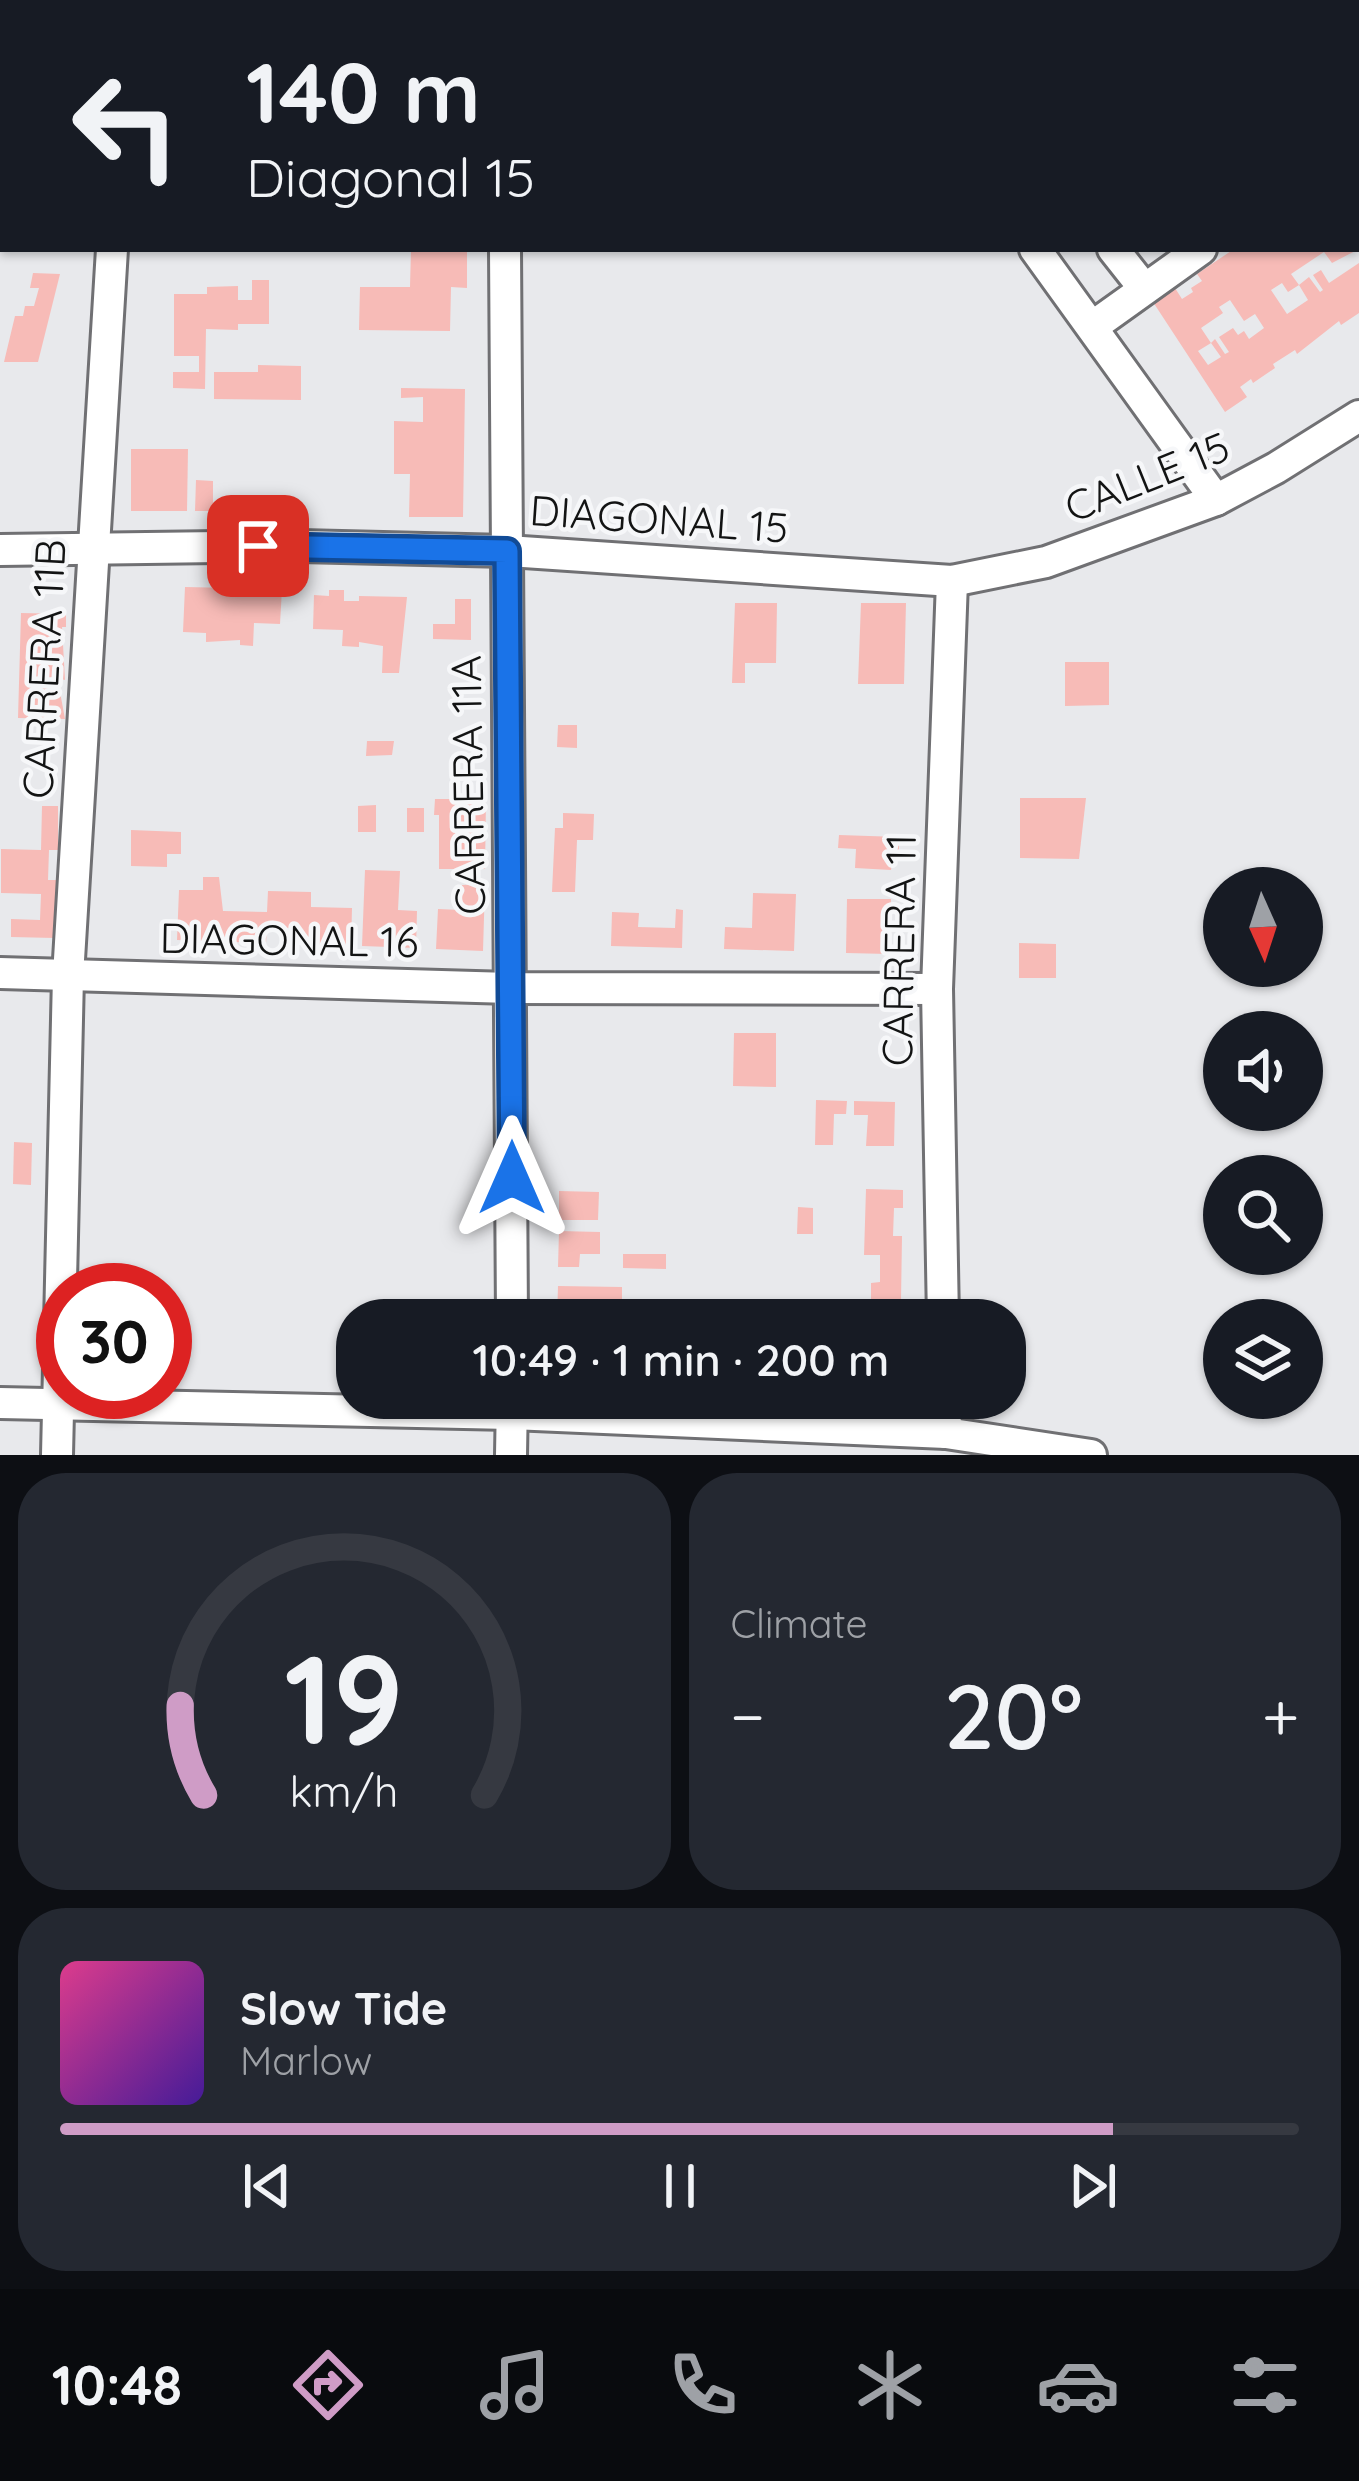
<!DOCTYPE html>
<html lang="en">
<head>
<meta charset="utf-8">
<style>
	body { margin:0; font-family:Quicksand,sans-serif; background:#242831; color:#f1f3f6; height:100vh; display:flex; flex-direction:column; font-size:45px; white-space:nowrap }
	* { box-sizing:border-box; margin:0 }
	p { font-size:39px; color:#9ea1a6 }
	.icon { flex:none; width:66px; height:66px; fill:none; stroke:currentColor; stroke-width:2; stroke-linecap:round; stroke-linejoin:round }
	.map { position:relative; height:1455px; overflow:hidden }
	.side { display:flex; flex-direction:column; gap:18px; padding:18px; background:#0d0f14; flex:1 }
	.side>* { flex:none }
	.banner { position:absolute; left:0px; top:0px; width:1359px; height:252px; box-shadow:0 3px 9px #0004; background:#171b24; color:#f1f3f6; overflow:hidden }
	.needle { width:78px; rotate:177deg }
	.tools { position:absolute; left:1203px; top:867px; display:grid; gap:24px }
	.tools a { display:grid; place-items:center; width:120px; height:120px; border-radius:50%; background:#171b24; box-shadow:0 3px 9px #0004; font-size:60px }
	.speed { position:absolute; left:36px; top:1263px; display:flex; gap:24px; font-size:60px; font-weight:700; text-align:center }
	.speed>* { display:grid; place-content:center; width:156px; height:156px; border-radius:50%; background:#171b24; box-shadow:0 3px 9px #0004; line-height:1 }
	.speed .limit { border:18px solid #d22; background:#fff; color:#111 }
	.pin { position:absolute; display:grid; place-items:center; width:102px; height:102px; color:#fff; margin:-51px; border-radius:24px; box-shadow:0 6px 18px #0006 }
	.me { position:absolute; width:132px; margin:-66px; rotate:0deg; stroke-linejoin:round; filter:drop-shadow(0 0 9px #0008) }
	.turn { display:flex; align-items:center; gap:42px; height:252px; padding:0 48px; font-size:54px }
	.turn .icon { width:156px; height:156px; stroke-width:2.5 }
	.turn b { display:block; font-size:84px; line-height:102px }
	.big { font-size:90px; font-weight:600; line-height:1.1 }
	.side .card { flex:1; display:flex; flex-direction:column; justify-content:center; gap:18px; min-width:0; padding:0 42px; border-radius:48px; background:#242831 }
	.side .dial { align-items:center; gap:0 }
	.dial svg { height:312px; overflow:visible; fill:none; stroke:#363941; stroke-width:7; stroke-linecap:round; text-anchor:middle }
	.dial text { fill:#f1f3f6; stroke:none }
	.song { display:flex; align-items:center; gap:36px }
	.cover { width:144px; height:144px; border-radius:18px; background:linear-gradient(135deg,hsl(330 70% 55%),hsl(260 70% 35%)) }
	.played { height:12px; border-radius:6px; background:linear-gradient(90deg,#cf9cc6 85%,#363941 85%) }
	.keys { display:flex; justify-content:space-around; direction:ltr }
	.heat { display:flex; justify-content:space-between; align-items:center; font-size:66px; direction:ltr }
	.side .tiles { flex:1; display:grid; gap:18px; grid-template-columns:1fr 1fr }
	.card:last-child { grid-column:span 2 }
	.trip { position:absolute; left:336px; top:1299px; width:690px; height:120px; border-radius:48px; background:#171b24; box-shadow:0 3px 9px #0004; font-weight:600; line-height:120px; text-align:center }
	.tab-bar { display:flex; height:192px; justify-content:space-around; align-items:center; background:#090b0e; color:#9ea1a6 }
	.tab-bar .icon { width:84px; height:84px }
	.tab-bar .current { color:#cf9cc6 }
	.tab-bar b { font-size:54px; color:#f1f3f6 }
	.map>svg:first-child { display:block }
	.building { fill:#f7bbb7; fill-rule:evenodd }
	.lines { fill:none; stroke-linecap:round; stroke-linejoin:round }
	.minor-casing { stroke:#707073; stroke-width:36 }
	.path { stroke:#7f8081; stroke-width:4.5; stroke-dasharray:6 6; stroke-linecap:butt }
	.minor { stroke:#fff; stroke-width:30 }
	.route-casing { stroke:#114b97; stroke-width:30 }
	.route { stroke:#1a73e8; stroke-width:21 }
	.labels { text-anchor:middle; stroke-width:9; stroke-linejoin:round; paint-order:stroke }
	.street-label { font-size:42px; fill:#131414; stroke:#f6f7f9 }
</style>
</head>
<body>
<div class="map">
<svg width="1359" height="1455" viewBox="0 0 1359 1455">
	<rect width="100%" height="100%" fill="#e8e9ec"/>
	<g class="building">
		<path d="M411,249H467V288L451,287L450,331L359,330L360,287H410Z"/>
		<path d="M1234,249H1359L1332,263L1324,252L1291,274L1299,285L1288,292L1282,283L1271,290L1287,314L1308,300L1299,285L1309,277L1320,292L1323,290L1313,275L1321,270L1329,283L1359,263V313L1341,325L1339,321L1297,354L1295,350L1273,364L1275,368L1253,383L1251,379L1240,387L1247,397L1225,412L1153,302L1175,288L1182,299L1193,292L1191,288L1202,281L1197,274ZM1230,300L1244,321L1255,314L1264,328L1249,339L1244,331L1238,335L1233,328L1219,337L1229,352L1225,354L1215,339L1211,343L1221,357L1208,365L1198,351L1211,343L1201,328L1223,313L1219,307Z"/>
		<path d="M33,273L60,274L38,362H4L15,316H23L25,306H34L39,288H30Z"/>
		<path d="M252,280H269V324H238V330L206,329L205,389L173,388V372H199V356H174V294H207V287L238,286V300H252Z"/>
		<path d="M258,365L301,366V400L214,399V372H258Z"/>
		<path d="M401,388L465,389L463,517H409L410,474H394V421L423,422V397L401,398Z"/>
		<path d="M131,449H188L187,511H131Z"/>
		<path d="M196,480L213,481V511H195Z"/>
		<path d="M185,587L282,589L280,624L254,623L253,646L240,645V640L206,642V633L183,632Z"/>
		<path d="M329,590H344V601H359V596L407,597L399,673H382L383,646L359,642V647L342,646L343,630L313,629L314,595L329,596Z"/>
		<path d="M455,599H471V640L433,639V624H455Z"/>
		<path d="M735,603H777L776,663H745V683H732Z"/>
		<path d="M861,603H906L904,684H858Z"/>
		<path d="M21,613L66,614V627H62L65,680L61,679L60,692L65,719L18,718Z"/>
		<path d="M1065,662H1109V705L1065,706Z"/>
		<path d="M558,725H577V748L557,747Z"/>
		<path d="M367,741H394L392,755L366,756Z"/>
		<path d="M1020,798H1086L1079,859L1020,858Z"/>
		<path d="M435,799H486L485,869H439V815H434Z"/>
		<path d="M376,805V832H358V806Z"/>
		<path d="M42,806H58V850H49L48,880H61V894H56L55,938L11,937V919L40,920L41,894L1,893V849L41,850Z"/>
		<rect x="407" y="808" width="17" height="24"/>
		<path d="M563,813L594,814L593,840H577L575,892H552L555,828H563Z"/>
		<path d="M131,830L181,832V854H167V867L131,866Z"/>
		<path d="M839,835L899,837V861H892L891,870L855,868L856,849L838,848Z"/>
		<path d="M365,870L400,871L398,910L417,911L416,948L362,946Z"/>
		<path d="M203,877H219L223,911L267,912L268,891L311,892V907L352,908L351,946L291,944L292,928L267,927L266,943L177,940L179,890H203Z"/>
		<path d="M485,884L483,951L436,949L438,909L461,910L462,885Z"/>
		<path d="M753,893L796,894L794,951L724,949L725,927L752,928Z"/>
		<path d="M847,899H891L889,954L846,953Z"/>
		<path d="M676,909L683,910L682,948L611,946L612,912L639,913L638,927L675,928Z"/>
		<path d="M1019,943L1056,944V978H1019Z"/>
		<path d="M734,1033H776V1087L733,1086Z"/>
		<path d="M816,1100L847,1101L846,1114H834L833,1145H815Z"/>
		<path d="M854,1101L895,1102L894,1146H866L868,1115H854Z"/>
		<path d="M14,1142L32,1143L31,1185L13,1184Z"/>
		<path d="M866,1189L903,1190V1208H894L893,1236H902L901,1301H871V1283L880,1282V1255H864Z"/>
		<path d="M559,1191L599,1192L598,1220H559Z"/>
		<path d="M798,1207L813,1208V1234H797Z"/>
		<path d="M559,1231L600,1232V1254H580L579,1267H558Z"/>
		<path d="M623,1254H666V1269L623,1268Z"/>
		<path d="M558,1286L622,1287V1306L575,1305L574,1320H557Z"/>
		<path d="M794,1300H839V1320L794,1318Z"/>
	</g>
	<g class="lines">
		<defs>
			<g id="minor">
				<path d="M865,0L867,3"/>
				<path d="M613,3L620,0"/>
				<path d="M1089,3L1093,0"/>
				<path d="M1356,144L1359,141"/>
				<path d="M0,228L3,227"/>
				<path d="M505,249L512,1320"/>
				<path d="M1035,249L1216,500"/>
				<path d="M1113,249L1143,287"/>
				<path d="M1092,327L1201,249"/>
				<path d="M0,550L300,546L507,551L952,581L1046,562L1216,500L1276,468L1359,416"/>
				<path d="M0,973L512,988L937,989"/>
				<path d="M943,1320L937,989L952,581"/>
				<path d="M945,1398L946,1433"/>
				<path d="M0,1403L512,1414L946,1433L1091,1455"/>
				<path d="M57,1455L68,976L112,249"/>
				<path d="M511,1455L512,1398"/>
			</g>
		</defs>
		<use href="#minor" class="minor-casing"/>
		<g class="path">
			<path d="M1237,0L1239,3"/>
			<path d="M1356,176L1359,180"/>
		</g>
		<use href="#minor" class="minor"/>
	</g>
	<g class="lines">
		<defs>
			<path id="route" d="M258,546L507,551L512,1178"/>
		</defs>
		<use href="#route" class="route-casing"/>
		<use href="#route" class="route"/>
	</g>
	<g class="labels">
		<g class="street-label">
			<text transform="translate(1147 477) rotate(-22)" y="15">CALLE 15</text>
			<text transform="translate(659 519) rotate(4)" y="15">DIAGONAL 15</text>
			<text transform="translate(44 669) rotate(-87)" y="15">CARRERA 11B</text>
			<text transform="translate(468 785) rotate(-91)" y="15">CARRERA 11A</text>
			<text transform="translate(289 940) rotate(1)" y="15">DIAGONAL 16</text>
			<text transform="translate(899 950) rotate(-89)" y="15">CARRERA 11</text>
		</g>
	</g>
</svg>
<div class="tools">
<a><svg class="needle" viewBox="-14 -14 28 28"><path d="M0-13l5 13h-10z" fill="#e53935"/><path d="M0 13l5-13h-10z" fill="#9ea1a6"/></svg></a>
<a><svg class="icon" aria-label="sound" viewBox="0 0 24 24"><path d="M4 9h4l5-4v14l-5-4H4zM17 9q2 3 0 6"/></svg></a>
<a><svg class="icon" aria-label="search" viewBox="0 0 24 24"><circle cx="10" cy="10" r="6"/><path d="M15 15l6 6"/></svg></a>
<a><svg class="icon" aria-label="layers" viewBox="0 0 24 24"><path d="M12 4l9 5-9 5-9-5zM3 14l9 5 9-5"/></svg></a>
</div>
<div class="speed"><div class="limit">30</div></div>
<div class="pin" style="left:258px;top:546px;background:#d93025"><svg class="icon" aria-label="arrive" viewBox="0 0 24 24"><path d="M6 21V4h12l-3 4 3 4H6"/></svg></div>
<svg class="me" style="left:512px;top:1178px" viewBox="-20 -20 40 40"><path d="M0-17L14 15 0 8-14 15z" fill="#1a73e8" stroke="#fff" stroke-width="4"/></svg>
<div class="trip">10:49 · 1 min · 200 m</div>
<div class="banner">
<div class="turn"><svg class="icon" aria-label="left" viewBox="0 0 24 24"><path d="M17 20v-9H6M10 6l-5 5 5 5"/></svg><div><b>140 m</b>Diagonal 15</div></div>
</div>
</div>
<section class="side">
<div class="tiles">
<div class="card dial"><svg viewBox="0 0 100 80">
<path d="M14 69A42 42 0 1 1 86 69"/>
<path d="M14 69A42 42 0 0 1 8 46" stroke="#cf9cc6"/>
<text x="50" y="56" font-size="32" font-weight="700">19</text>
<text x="50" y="72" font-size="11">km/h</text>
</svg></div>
<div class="card"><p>Climate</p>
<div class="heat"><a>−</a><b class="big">20°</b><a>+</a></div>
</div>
<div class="card">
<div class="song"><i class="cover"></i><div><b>Slow Tide</b><p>Marlow</p></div></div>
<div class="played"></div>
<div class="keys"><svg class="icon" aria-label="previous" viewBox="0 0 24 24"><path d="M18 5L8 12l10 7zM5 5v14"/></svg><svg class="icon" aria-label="pause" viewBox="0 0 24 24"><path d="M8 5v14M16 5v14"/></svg><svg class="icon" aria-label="next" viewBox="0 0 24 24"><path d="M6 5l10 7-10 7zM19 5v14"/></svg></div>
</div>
</div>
</section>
<nav class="tab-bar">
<b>10:48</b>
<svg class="icon current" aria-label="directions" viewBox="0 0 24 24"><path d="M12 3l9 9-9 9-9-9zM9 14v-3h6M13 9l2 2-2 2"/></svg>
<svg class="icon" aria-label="music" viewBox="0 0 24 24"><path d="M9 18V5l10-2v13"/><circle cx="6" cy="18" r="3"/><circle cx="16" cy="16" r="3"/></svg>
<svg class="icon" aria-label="phone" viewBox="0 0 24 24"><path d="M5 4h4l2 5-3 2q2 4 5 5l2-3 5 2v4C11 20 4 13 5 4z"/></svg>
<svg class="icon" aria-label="climate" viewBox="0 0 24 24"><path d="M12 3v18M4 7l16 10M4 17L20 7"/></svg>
<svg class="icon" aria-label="car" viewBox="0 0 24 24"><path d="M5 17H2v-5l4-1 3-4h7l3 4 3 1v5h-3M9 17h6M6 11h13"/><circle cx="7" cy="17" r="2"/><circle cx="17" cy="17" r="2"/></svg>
<svg class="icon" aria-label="filters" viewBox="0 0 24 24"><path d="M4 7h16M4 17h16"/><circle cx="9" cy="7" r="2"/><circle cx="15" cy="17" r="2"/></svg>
</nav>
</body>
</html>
